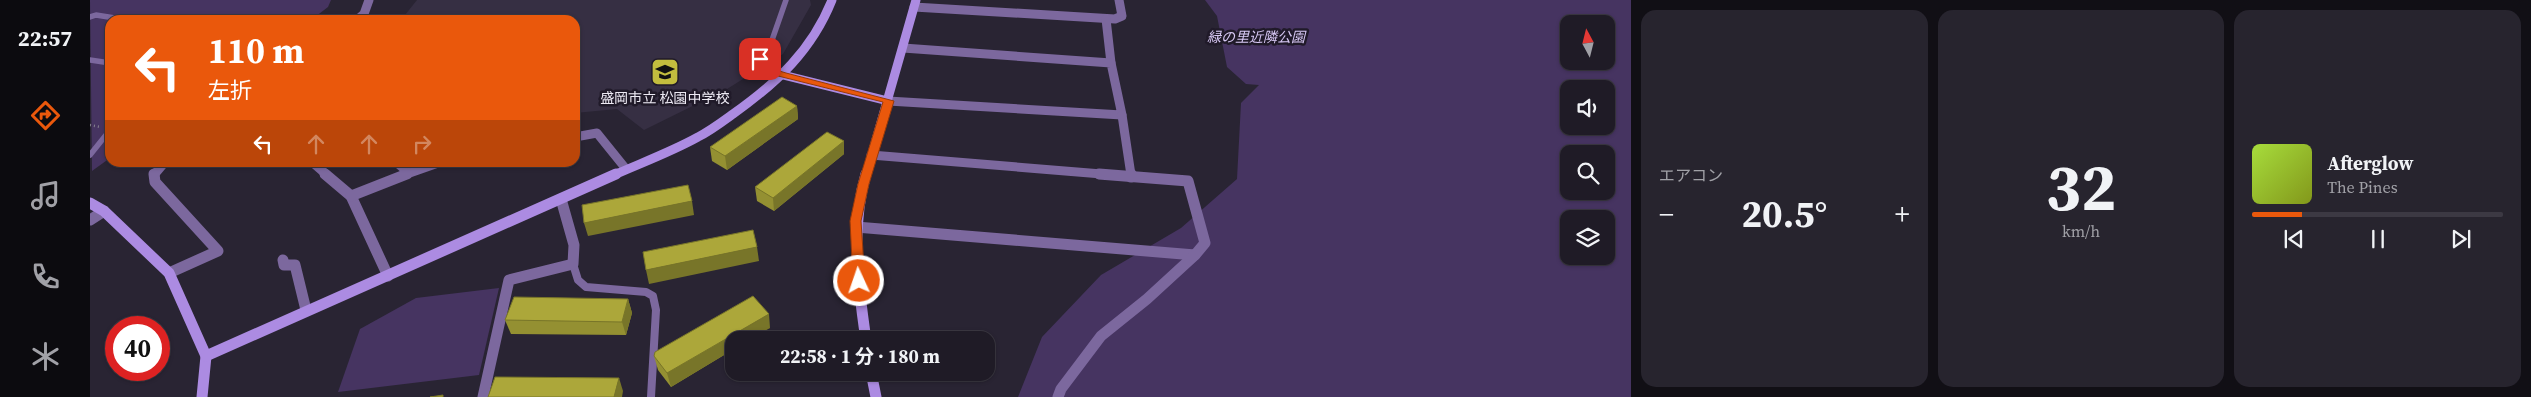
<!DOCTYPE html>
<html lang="ja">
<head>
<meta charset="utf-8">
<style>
	body { margin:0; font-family:"Source Serif 4","Noto Sans JP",serif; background:#27242e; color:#f1f3f6; height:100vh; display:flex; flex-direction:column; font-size:19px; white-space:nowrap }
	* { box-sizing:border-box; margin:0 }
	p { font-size:16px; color:#a1a1a7 }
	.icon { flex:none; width:28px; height:28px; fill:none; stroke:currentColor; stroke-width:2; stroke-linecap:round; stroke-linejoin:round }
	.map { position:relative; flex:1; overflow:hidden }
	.side { display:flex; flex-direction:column; gap:10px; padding:10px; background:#110f15; width:900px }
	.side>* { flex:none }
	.guide { position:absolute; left:15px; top:15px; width:475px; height:152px; border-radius:15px; box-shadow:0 1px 4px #0004,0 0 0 1px #3c3943; background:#ea580c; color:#fff; overflow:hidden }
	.needle { width:32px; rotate:353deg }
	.buttons { position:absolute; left:1470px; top:15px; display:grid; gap:10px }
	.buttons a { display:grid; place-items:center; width:55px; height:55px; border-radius:10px; background:#1f1b26; box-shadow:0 1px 4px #0004,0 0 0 1px #3c3943; font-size:25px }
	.speed { position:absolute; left:15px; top:316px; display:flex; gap:10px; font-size:25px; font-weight:700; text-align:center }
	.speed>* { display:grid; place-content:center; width:65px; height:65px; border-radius:50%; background:#1f1b26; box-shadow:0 1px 4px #0004,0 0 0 1px #3c3943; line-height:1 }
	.speed .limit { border:8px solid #d22; background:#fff; color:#111 }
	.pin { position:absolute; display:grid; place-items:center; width:42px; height:42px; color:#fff; margin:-21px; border-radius:10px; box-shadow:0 2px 8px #0006 }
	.me { position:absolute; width:55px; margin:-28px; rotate:357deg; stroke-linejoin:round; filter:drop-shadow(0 0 4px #0008) }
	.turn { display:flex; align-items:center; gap:18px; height:105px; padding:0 20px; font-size:22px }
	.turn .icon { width:65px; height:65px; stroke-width:2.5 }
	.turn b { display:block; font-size:35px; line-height:42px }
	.lanes { display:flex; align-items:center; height:48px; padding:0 20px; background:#0003; justify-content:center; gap:25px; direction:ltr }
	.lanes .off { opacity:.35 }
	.big { font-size:38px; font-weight:700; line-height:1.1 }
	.side .card { flex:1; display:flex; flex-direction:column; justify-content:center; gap:8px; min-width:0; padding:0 18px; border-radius:15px; background:#27242e }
	.side .dial { align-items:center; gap:0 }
	.dial b { font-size:65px; line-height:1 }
	.song { display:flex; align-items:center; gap:15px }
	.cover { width:60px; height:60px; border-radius:8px; background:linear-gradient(135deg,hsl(80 70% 55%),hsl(70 70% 35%)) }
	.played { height:5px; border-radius:2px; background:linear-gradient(90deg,#ea580c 20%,#3c3943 20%) }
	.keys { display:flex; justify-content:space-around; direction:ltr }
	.heat { display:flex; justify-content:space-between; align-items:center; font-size:28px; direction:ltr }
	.side .tiles { flex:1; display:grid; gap:10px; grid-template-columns:repeat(3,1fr) }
	.trip { position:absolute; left:635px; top:331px; width:270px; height:50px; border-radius:15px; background:#1f1b26; box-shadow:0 1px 4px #0004,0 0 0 1px #3c3943; font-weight:700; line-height:50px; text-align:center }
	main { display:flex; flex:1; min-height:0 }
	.menu { display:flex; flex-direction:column; width:90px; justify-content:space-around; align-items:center; background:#0c0b0f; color:#a1a1a7 }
	.menu .icon { width:35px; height:35px }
	.menu .on { color:#ea580c }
	.menu b { font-size:22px; color:#f1f3f6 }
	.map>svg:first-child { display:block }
	.built { fill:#362f43 }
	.green { fill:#463461; fill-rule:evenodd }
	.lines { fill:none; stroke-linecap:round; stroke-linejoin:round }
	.path { stroke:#85818e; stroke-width:2.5; stroke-dasharray:1 3; stroke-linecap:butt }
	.lane-far1 { stroke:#7c689e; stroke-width:5.5 }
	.lane { stroke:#7c689e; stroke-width:8 }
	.street-far1 { stroke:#7c689e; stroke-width:9 }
	.street { stroke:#7c689e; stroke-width:11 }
	.secondary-far1 { stroke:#ac8be2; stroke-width:9 }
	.secondary { stroke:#ac8be2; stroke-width:11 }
	.wall { fill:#949032 }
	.shaded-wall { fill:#787529 }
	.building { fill:#aca73a; stroke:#787529 }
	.route { fill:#ea580c; stroke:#983908 }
	.labels { text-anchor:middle; stroke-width:5; stroke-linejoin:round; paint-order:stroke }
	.park-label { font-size:14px; font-style:italic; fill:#d7c8f4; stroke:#201a29 }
	.poi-label { font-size:14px; fill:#edeaf4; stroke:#201a29 }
</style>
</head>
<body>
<main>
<nav class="menu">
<b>22:57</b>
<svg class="icon on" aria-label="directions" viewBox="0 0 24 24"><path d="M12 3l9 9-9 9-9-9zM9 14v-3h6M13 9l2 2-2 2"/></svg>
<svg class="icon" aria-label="music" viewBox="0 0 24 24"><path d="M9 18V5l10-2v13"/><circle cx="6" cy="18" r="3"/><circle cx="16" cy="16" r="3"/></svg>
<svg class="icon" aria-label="phone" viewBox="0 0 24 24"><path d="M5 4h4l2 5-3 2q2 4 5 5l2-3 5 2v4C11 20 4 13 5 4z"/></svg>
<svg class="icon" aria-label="climate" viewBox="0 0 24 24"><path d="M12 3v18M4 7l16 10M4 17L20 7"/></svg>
</nav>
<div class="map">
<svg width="1541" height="397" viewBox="0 0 1541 397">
	<rect width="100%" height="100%" fill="#292433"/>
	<path class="built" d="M327,0H720L721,5L693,54L637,89L554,130L527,109L485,113V20H311Z"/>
	<g class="green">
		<path d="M0,0H241L238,7L221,20H20V158L2,171Z"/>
		<path d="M1115,0H1541V397H928L952,337L1011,275L1091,228L1147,179L1151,103L1169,85L1156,84L1137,67L1127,16ZM1479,24H1516V61H1479ZM1479,89H1516V126H1479ZM1479,154H1516V191H1479ZM1479,219H1516V256H1479Z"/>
		<path d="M409,288L389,375L248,392L270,329L326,298Z"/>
	</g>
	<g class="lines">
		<path class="path" d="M0,125L10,127"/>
		<g class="lane-far1">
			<path d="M0,17L6,15L31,19"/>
			<path d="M0,60L20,63"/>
			<path d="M693,75L677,68L670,59L681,43L696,0"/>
			<path d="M0,155L20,130"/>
		</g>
		<path class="lane" d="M483,264L488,280L496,287L556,292L563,296L566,310L561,397"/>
		<g class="street-far1">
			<path d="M824,7L1025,19L1032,16L1029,0"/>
			<path d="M1016,19L1021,63"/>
			<path d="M267,20L274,14L279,0"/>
			<path d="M798,101L1032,115L1021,63L813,48"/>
			<path d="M1032,115L1041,175"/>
			<path d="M485,137L507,133L536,169"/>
			<path d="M781,155L1024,175"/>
			<path d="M222,162L237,175"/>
			<path d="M306,162L319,173"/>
			<path d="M64,175L75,162"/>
			<path d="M314,175L351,162"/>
		</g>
		<g class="street">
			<path d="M64,174L65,182L128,251L79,273"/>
			<path d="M235,174L261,196L298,276"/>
			<path d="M1041,174V177"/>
			<path d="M261,196L317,174"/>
			<path d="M0,220L14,211"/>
			<path d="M766,227L1105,255L1115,243L1098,181L1009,174"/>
			<path d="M193,260L194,265H205L216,310"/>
			<path d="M393,397L419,280L483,264L484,245L471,199"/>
			<path d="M968,397L971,389L1011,336L1057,299L1105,255"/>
		</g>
		<g class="secondary-far1">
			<path d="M693,75L798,101"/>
			<path d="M524,175C551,163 581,152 608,137C620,131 632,122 643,114C687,83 722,50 742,0"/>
			<path d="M776,175L826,0"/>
		</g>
		<g class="secondary">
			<path d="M776,174C760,228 768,285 776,340"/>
			<path d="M0,203L14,211L79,273L116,356L112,397"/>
			<path d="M116,356L526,174"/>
			<path d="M781,372L786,397"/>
		</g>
	</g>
	<g class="wall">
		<path d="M707,106L708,119L637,170L622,161L620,147Z"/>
		<path d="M754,141V154L684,211L667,201L665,187Z"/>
		<path d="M538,299L542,313L536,335L421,334L415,320Z"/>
		<path d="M680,328L644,340V349L581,387L568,370L564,356Z"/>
	</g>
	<g class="shaded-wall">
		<path d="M707,106L708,119L637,170L635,156Z"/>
		<path d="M754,141V154L684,211L683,198Z"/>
		<path d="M602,201L604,215L498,236L494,223Z"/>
		<path d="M667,247L669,261L559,284L556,270Z"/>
		<path d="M538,299L542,313L536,335L532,322Z"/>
		<path d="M679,314L680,328L659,340H644V349L581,387L577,373Z"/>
		<path d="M529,378L533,391L532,397H524Z"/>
	</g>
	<g class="building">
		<path d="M692,97L707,106L635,156L620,147Z"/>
		<path d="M737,132L754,141L683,198L665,187Z"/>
		<path d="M598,185L602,201L494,223L492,205Z"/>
		<path d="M663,230L667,247L556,270L553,252Z"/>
		<path d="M663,296L679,314L577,373L564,356L565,352Z"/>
		<path d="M424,297L538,299L532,322L415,320Z"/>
		<path d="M405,377L529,378L524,397H398Z"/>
		<path d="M353,395V397H340Z"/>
	</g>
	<path class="route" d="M667,57H674L683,69L696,73L804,101L779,184L771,221L775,281L773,284H764L763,281L760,221L768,184L793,102L676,73L668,66Z"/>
	<defs>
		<symbol id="school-square" viewBox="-11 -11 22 22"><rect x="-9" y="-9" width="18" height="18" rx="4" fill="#c3bd3e" stroke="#201a29"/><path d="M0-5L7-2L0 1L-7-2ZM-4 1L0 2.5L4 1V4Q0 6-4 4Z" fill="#111"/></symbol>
	</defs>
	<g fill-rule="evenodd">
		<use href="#school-square" x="559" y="56" width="32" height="32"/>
	</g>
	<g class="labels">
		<g class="park-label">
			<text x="1166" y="42">緑の里近隣公園</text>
		</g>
		<g class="poi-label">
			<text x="575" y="103">盛岡市立 松園中学校</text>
		</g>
	</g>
</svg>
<div class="buttons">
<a><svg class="needle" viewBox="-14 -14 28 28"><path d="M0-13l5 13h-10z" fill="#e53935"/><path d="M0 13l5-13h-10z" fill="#a1a1a7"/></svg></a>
<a><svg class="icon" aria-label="sound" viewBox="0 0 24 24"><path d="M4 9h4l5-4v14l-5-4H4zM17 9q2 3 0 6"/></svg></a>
<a><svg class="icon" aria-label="search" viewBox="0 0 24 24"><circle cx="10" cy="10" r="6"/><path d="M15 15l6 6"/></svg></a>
<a><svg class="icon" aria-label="layers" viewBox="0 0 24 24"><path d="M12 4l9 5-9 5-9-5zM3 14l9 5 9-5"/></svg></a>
</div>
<div class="speed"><div class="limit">40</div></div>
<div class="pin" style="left:670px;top:59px;background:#d93025"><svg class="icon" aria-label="arrive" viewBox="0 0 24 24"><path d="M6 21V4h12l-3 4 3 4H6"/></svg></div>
<svg class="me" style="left:769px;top:281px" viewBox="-20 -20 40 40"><circle r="17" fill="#ea580c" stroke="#fff" stroke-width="3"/><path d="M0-11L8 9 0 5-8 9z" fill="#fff"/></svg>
<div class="trip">22:58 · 1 分 · 180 m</div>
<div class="guide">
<div class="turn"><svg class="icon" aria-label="left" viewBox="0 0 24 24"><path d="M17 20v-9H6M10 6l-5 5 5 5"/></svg><div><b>110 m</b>左折</div></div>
<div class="lanes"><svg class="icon" aria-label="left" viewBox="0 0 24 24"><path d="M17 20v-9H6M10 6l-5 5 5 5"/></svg><svg class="icon off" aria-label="ahead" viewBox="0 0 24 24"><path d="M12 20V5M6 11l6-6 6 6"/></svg><svg class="icon off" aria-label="ahead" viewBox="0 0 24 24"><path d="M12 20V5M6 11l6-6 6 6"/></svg><svg class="icon off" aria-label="right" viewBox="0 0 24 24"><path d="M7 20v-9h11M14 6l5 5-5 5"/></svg></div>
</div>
</div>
<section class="side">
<div class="tiles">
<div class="card"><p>エアコン</p>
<div class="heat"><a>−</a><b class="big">20.5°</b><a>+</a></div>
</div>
<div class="card dial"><b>32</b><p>km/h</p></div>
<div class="card">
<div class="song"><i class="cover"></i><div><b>Afterglow</b><p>The Pines</p></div></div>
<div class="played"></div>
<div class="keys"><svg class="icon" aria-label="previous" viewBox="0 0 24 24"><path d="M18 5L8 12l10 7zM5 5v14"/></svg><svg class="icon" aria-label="pause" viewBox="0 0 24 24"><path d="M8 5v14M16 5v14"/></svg><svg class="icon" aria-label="next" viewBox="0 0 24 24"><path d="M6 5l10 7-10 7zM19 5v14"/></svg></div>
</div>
</div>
</section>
</main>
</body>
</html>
